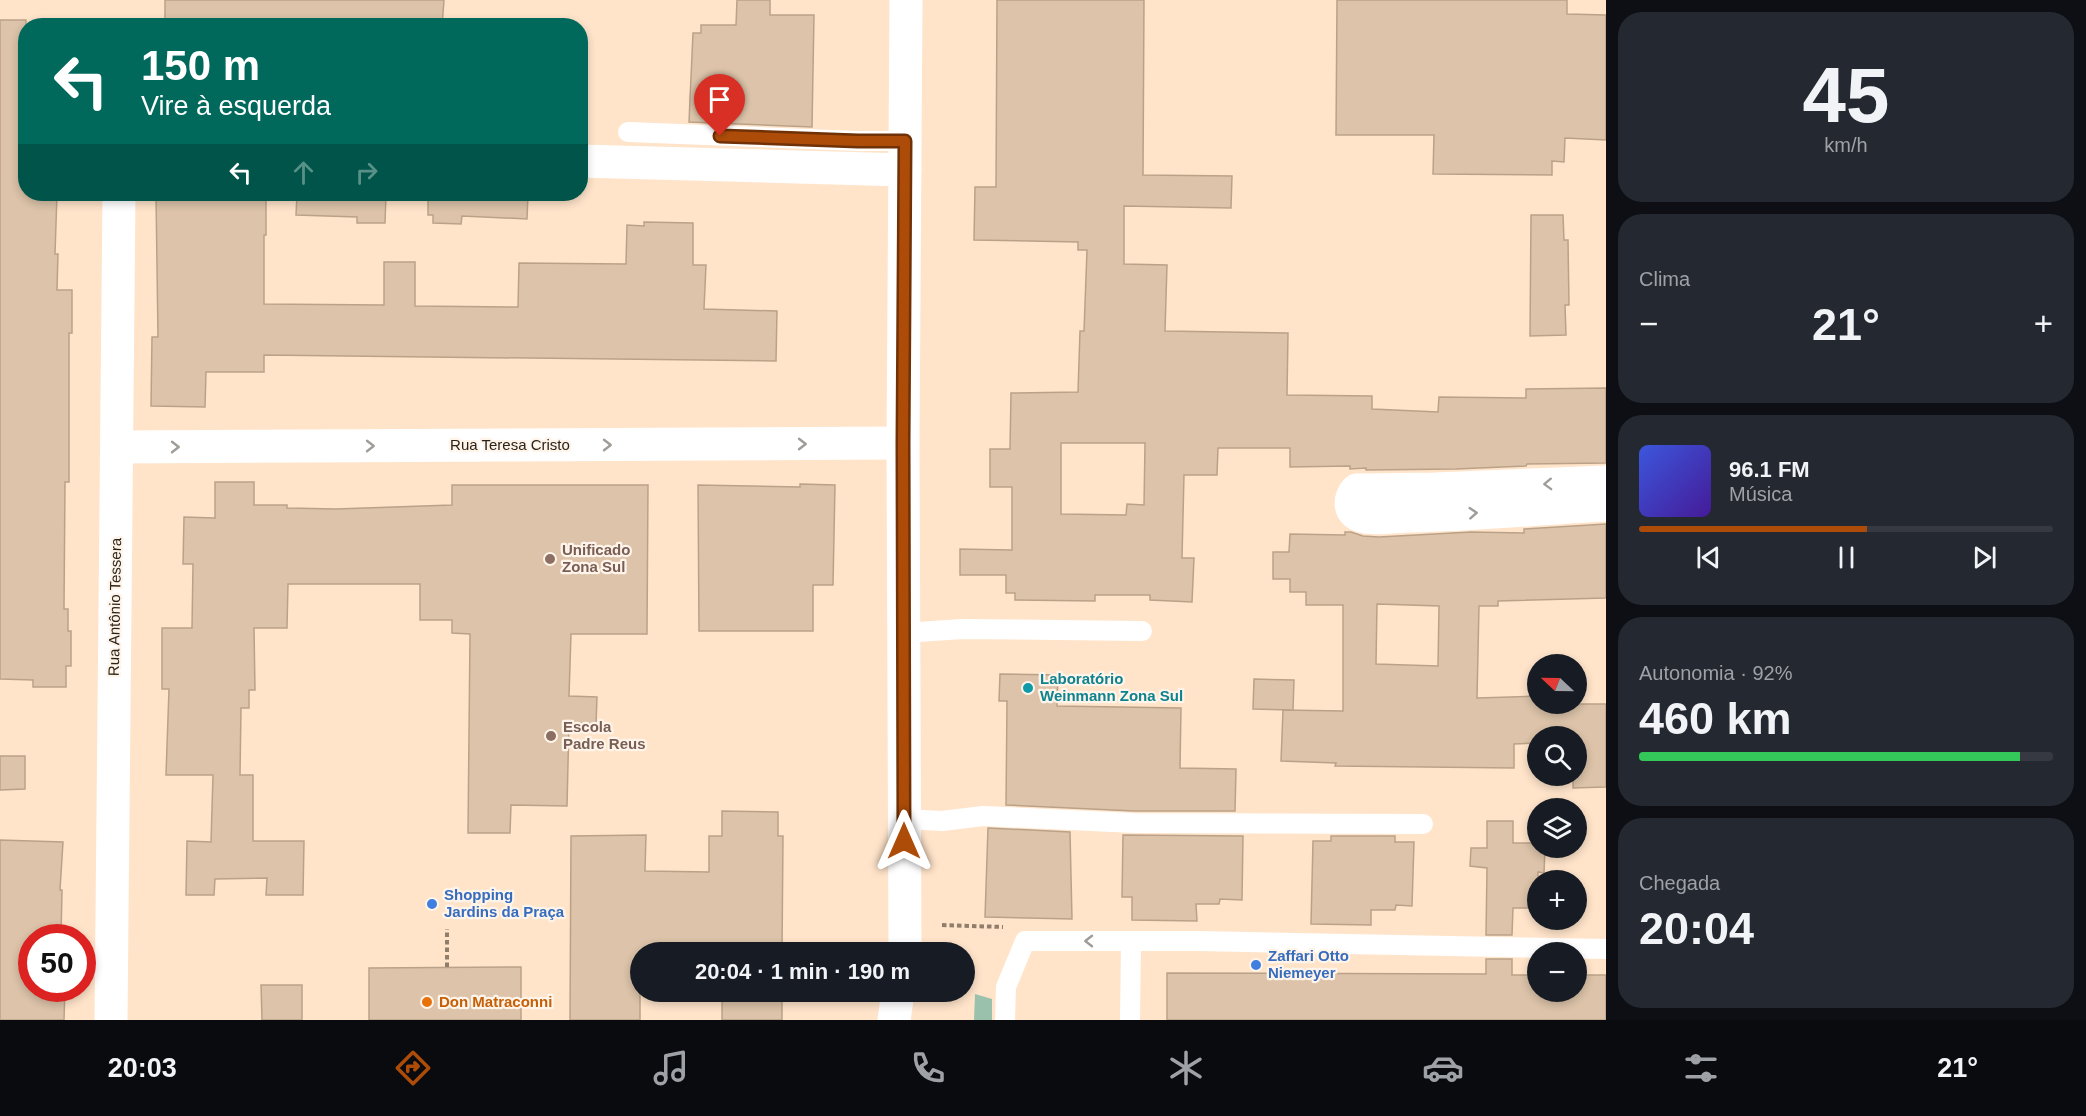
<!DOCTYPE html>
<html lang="pt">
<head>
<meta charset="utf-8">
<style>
	body { margin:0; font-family:Arial,sans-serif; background:#242831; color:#f1f3f6; height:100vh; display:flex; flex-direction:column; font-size:22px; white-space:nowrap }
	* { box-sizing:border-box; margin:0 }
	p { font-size:20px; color:#9ea1a6 }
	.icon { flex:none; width:33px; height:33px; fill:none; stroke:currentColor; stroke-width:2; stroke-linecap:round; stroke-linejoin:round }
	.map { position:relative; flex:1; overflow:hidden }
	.sheet { display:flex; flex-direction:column; gap:12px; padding:12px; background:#0d0f14; width:480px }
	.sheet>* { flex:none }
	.guide { position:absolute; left:18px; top:18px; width:570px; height:183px; border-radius:24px; box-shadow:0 3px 9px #0003; background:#00695c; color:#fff; overflow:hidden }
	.needle { width:39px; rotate:292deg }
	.tools { position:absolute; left:1527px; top:654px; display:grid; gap:12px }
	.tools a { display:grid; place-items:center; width:60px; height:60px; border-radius:50%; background:#171b24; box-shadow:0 3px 9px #0003; font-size:30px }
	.speed { position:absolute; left:18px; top:924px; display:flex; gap:12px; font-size:30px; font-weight:700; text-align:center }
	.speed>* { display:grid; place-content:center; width:78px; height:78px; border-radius:50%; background:#171b24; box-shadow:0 3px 9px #0003; line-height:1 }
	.speed .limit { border:9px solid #d22; background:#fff; color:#111 }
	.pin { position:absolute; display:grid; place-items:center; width:51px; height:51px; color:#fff; margin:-62px -26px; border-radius:50% 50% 50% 0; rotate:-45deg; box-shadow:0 0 6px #0007 }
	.pin .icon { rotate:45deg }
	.me { position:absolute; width:66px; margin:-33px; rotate:0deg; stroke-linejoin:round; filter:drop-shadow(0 0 4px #0008) }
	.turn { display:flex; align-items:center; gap:21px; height:126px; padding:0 24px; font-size:27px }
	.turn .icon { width:78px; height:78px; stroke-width:2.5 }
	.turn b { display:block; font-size:42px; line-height:51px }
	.lanes { display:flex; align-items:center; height:57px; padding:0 24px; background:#0003; justify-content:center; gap:30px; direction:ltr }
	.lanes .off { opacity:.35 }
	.big { font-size:45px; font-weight:800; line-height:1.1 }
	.sheet .tile { flex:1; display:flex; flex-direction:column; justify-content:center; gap:9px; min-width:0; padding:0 21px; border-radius:24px; background:#242831 }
	.sheet .dial { align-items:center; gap:0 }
	.dial b { font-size:78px; line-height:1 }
	.song { display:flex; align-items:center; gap:18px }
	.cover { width:72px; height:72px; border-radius:9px; background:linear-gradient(135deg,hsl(230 70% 55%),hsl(260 70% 35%)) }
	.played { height:6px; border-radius:3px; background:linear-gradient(90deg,#ad4c09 55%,#363941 55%) }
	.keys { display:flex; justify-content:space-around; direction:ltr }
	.heat { display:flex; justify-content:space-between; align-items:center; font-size:33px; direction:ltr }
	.charge { height:9px; border-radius:4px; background:linear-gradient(90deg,#34c759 92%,#363941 0) }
	.trip { position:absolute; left:630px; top:942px; width:345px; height:60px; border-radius:30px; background:#171b24; box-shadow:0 3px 9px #0003; font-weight:800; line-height:60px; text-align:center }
	.tabs { display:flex; height:96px; justify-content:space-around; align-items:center; background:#090b0e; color:#9ea1a6 }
	.tabs .icon { width:42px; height:42px }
	.tabs .selected { color:#ad4c09 }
	.tabs b { font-size:27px; color:#f1f3f6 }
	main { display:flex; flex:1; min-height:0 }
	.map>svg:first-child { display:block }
	.green { fill:#99c1ac }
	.building { fill:#dcc3a9; stroke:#baa289; stroke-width:1.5; fill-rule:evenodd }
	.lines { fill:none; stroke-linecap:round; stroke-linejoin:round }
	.path { stroke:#907e6c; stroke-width:4; stroke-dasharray:4.5 3; stroke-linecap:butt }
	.service { stroke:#fff; stroke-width:20 }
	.minor { stroke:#fff; stroke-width:33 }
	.secondary { stroke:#fff; stroke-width:33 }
	.oneway { stroke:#a09c97 }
	.route-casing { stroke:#703106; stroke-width:15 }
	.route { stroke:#ad4c09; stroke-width:10 }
	.education-dot { fill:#8d6e63; stroke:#fff4ea; stroke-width:2 }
	.culture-dot { fill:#0f9aa8; stroke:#fff4ea; stroke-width:2 }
	.shop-dot { fill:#3f7fe0; stroke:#fff4ea; stroke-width:2 }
	.food-dot { fill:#e8710a; stroke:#fff4ea; stroke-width:2 }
	.labels { text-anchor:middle; stroke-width:4.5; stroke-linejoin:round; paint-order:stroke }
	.street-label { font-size:15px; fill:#2b2218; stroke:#fff4ea }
	.education-label { font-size:15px; font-weight:bold; fill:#785e54; stroke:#fff4ea; text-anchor:start }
	.culture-label { font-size:15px; font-weight:bold; fill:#0d838f; stroke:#fff4ea; text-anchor:start }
	.shop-label { font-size:15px; font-weight:bold; fill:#366cbe; stroke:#fff4ea; text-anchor:start }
	.food-label { font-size:15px; font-weight:bold; fill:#c56008; stroke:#fff4ea; text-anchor:start }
</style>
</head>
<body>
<main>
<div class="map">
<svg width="1606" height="1020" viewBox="0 0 1606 1020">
	<rect width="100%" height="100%" fill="#ffe4ca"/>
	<path class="green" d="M975,994L992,999V1020H974Z"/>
	<g class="building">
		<path d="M165,0H444L442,26H165Z"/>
		<path d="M737,0H770V15H814L812,127L689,122L693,33H701V25H736Z"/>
		<path d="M997,0H1144L1143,175L1232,176L1231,208L1124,206V264L1167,265L1165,331L1288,333L1287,395L1372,396V409L1438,412L1439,397L1526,398V389L1606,388V463L1527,464L1526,466L1456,469L1366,470V468L1350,469V466L1290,467V448H1218L1217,475H1184L1182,558H1194L1192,602L1150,600V595H1095V601L1015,600V593H1006V575H960V549L1012,550V487H990V449H1010L1011,393L1078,392L1080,331H1084L1087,250H1078V242L974,240L975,187H996ZM1061,443H1145L1144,505L1127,504L1126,515L1061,514Z"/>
		<path d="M1337,0H1567V14L1606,15V140L1565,138L1564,162L1552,161V175L1433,174L1434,135H1336Z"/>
		<path d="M0,20H26V194H57L55,254H58L57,290H72V333H69V482H65L64,609H68V631H71V666H66V687H33V680L0,679Z"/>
		<path d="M164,194H266V235H264V304L384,305V262H415V306L518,307L519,263L626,264L627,225L644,226V222L693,223V265H706L704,309L777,311L776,361L264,355V372H206L205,407L151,406L152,337H158L156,196H164Z"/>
		<path d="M297,194H386L385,223H357V217L296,215Z"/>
		<path d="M428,194H528L527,219L462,216L461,224L433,223V215H428Z"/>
		<path d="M1531,215H1563L1564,240H1568L1569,305H1565L1566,335L1530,336Z"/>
		<path d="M215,482H254V505H287V508L336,509L452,505V485H648L647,634H571L569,696L597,697L596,724L569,723L567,806L511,805L510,833H468L470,634L452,633V620H420V584H288L287,628H254L255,690H249V708H241L240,775H253V841H304L303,895H266L267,878L215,879L214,895H186L187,841L211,842L213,775H166L169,689H162V628H192L193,564H183L184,517L215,518Z"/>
		<path d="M800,484L835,485L833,585H813V631H699L698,485L800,487Z"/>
		<path d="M1606,524V598L1498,601V606H1479L1477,698L1538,696V704H1606V787L1573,788V776H1576V736H1538V743L1514,744V768L1335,766L1336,763L1281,761L1283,710L1343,711V605H1306V592H1290V579H1273V552H1289L1290,534L1345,535V532H1351L1363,536L1379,537L1471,532L1524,533V529ZM1377,604L1439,606L1438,666L1376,664Z"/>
		<path d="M1000,674L1058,675L1057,706L1181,708L1180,768L1236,769L1235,811H1134L1006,805L1007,701H999Z"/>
		<path d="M1254,679L1294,680L1293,710L1253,709Z"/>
		<path d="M0,756H25V789L0,790Z"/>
		<path d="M722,811L778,812V836H783L782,952H640V1020H570L571,836L646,835L645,871L709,872V836H722Z"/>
		<path d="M1487,821H1513V843H1538V848H1545L1544,873L1538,872V908H1513L1512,935H1486L1487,868L1470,866L1471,848H1487Z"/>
		<path d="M988,828L1070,832L1072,919L985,917Z"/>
		<path d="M1123,835L1243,836L1242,900L1220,899L1219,904H1196L1197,921L1132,920V897H1122Z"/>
		<path d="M1331,836H1395V842H1414L1412,906L1396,905L1395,910H1371V925L1311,924L1313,841H1331Z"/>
		<path d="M0,840L63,842L60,890H62L61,938H32V988H65L64,1020H0Z"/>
		<path d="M1486,959H1512V975H1538V992H1576V975H1606V1020H1167V973L1486,974Z"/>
		<path d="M521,967V1020H369V968Z"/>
		<path d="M261,985H302V1020H262Z"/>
		<rect x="722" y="992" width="60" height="28"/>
	</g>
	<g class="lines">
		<g class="path">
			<path d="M942,925L1003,927"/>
			<path d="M447,967V929"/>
		</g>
		<g class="service">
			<path d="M628,132L858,141H905"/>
			<path d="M904,633L962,629L1142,631"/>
			<path d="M904,819L942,821L983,816L1134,823L1423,824"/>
			<path d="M1131,941H1197L1606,949"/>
			<path d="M1005,1020L1006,987L1025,941H1131L1130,1020"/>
		</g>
		<g class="minor">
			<path d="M580,161L905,170"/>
			<path d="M117,447L903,443"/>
			<path d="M1606,482L1435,489L1357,490C1349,497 1348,512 1361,516C1375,520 1396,516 1412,516C1476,515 1541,508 1606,505"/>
			<path d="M111,1020L119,194"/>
		</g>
		<g class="secondary">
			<path d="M905,952L903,443L906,0"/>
			<path d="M894,1020L898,992"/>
		</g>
	</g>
	<defs><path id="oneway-chevron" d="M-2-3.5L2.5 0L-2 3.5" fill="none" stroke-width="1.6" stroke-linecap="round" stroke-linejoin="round" transform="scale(1.5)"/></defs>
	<g class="oneway">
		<use href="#oneway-chevron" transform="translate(802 444)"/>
		<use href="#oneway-chevron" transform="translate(607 445)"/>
		<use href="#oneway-chevron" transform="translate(370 446)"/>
		<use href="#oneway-chevron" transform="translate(175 447)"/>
		<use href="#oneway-chevron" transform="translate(1548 484) rotate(178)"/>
		<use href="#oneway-chevron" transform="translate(1473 513) rotate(-4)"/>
		<use href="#oneway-chevron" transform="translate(1089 941) rotate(-180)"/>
	</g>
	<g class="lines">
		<defs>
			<path id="route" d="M720,136L858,141H905L903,443L904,841"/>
		</defs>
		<use href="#route" class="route-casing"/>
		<use href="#route" class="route"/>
	</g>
	<g class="education-dot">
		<circle cx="550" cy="559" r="6"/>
		<circle cx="551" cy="736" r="6"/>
	</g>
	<circle class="culture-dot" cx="1028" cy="688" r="6"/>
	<g class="shop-dot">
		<circle cx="432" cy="904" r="6"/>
		<circle cx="1256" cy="965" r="6"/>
	</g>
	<circle class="food-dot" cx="427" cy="1002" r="6"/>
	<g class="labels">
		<g class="street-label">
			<text x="510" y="450">Rua Teresa Cristo</text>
			<text transform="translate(115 607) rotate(-89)" y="5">Rua Antônio Tessera</text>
		</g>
		<g class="education-label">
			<text x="562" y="555">Unificado<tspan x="562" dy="17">Zona Sul</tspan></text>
			<text x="563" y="732">Escola<tspan x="563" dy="17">Padre Reus</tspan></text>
		</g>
		<g class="culture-label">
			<text x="1040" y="684">Laboratório<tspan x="1040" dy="17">Weinmann Zona Sul</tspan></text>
		</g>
		<g class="shop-label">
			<text x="444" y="900">Shopping<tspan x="444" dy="17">Jardins da Praça</tspan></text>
			<text x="1268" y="961">Zaffari Otto<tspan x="1268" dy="17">Niemeyer</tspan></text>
		</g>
		<g class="food-label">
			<text x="439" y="1007">Don Matraconni</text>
		</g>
	</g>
</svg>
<div class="tools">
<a><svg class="needle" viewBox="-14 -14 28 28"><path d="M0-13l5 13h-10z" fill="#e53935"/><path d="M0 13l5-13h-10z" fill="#9ea1a6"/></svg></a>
<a><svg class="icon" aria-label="search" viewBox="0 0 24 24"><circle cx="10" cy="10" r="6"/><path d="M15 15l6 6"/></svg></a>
<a><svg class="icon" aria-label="layers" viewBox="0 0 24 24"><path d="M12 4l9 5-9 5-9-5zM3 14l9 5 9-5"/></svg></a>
<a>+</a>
<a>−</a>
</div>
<div class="speed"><div class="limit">50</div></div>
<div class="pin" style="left:720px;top:136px;background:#d93025"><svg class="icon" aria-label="arrive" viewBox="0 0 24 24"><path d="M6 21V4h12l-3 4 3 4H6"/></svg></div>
<svg class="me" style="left:904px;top:841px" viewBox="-20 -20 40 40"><path d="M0-17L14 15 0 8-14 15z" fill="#ad4c09" stroke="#fff" stroke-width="4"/></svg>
<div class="trip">20:04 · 1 min · 190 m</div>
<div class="guide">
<div class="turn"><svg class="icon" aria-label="left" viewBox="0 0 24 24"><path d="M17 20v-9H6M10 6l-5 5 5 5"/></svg><div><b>150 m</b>Vire à esquerda</div></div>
<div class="lanes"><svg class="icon" aria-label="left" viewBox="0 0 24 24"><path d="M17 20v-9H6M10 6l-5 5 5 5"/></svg><svg class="icon off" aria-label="ahead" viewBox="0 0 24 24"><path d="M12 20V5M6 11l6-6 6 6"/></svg><svg class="icon off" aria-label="right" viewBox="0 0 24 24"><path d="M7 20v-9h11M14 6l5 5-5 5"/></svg></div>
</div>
</div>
<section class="sheet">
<div class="tile dial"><b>45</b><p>km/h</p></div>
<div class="tile"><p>Clima</p>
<div class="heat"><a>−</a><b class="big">21°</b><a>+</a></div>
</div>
<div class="tile">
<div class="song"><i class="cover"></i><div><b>96.1 FM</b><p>Música</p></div></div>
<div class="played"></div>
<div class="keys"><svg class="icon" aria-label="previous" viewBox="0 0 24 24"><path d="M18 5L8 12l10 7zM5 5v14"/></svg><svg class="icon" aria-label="pause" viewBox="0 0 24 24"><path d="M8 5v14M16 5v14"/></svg><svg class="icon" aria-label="next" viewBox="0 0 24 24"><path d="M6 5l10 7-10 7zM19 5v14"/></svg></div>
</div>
<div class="tile"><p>Autonomia · 92%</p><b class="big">460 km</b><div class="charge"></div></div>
<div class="tile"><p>Chegada</p><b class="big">20:04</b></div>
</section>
</main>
<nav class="tabs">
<b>20:03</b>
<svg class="icon selected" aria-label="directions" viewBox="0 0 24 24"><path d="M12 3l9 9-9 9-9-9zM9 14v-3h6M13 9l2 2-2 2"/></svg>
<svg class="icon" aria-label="music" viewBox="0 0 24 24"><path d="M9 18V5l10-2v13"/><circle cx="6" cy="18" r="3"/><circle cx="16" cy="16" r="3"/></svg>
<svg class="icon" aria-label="phone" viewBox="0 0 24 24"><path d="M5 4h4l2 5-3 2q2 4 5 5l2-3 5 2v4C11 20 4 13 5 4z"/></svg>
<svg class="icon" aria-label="climate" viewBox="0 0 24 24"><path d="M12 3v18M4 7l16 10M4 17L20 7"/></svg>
<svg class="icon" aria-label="car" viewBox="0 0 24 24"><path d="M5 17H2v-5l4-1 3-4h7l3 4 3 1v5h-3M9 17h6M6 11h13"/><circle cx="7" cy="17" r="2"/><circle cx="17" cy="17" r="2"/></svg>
<svg class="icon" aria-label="filters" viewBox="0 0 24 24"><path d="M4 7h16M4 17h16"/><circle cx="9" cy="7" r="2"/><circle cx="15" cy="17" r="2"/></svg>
<b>21°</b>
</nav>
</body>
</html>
